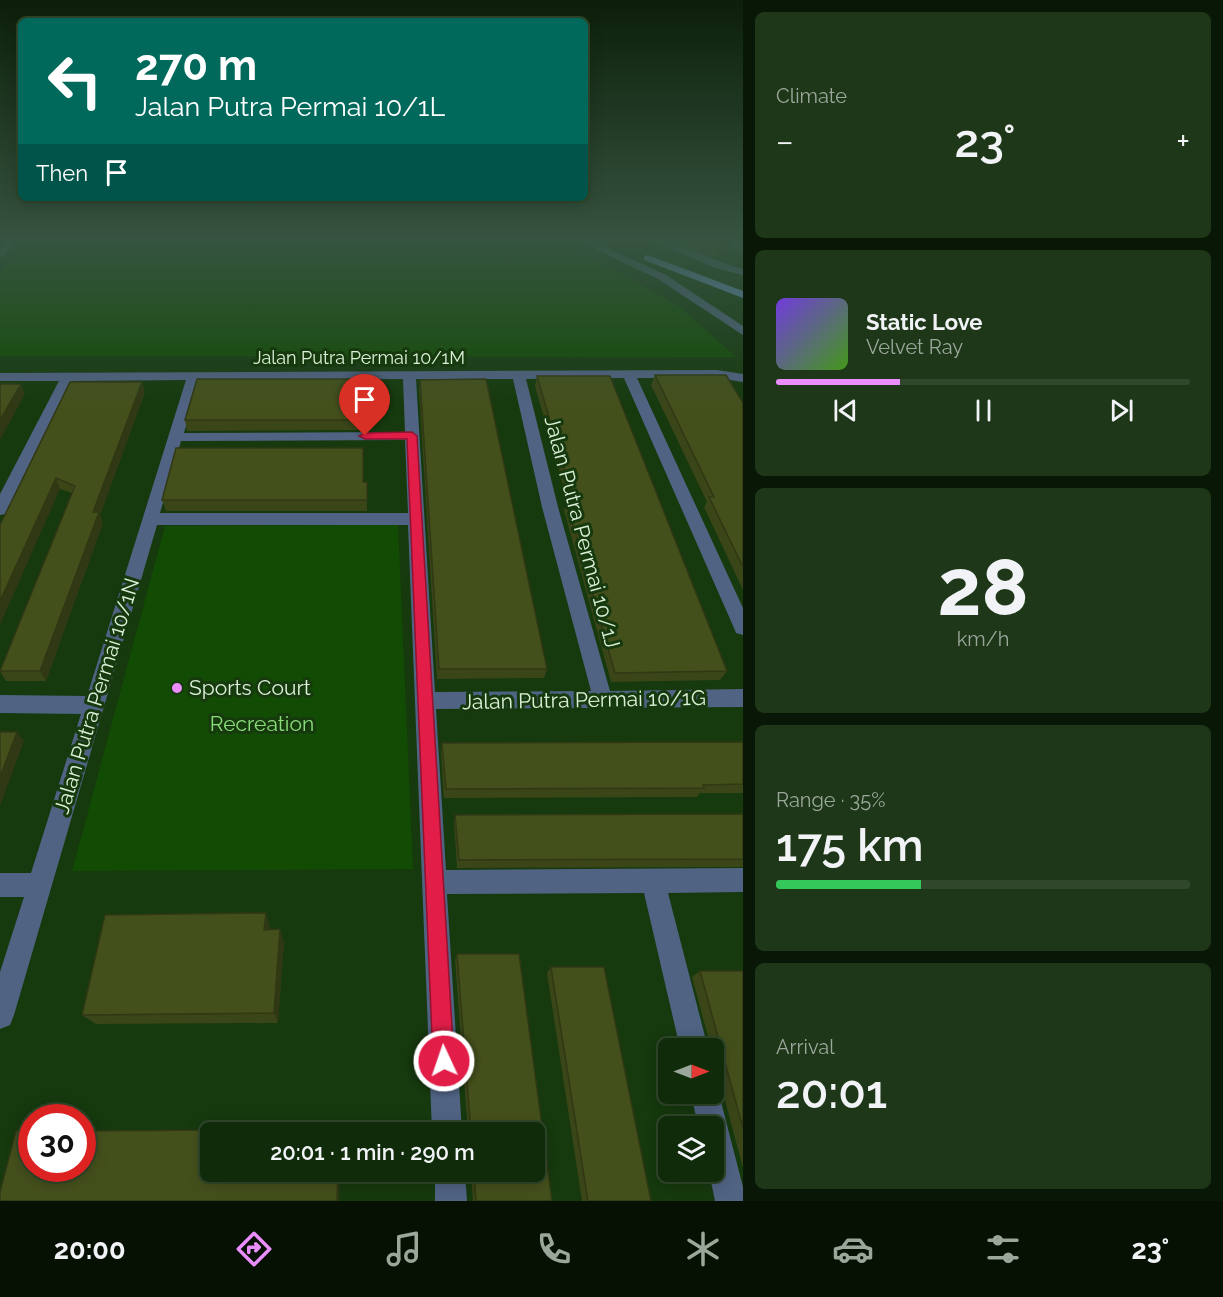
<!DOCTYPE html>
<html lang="en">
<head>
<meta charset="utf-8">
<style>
	body { margin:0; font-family:Raleway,sans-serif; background:#1e3718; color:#f1f3f6; height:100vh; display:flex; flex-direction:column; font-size:22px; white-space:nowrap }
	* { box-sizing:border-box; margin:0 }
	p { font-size:20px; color:#9ca79c }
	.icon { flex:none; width:33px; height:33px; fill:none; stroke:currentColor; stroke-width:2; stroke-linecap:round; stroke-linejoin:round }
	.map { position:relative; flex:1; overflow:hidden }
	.panel { display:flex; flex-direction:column; gap:12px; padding:12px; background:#091806; width:480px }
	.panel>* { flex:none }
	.banner { position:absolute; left:18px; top:18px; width:570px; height:183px; border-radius:9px; box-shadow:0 3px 15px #0003,0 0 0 2px #30472b; background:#00695c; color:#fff; overflow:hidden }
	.needle { width:39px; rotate:90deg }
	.controls { position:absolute; left:658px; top:1038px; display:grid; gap:12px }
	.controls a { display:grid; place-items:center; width:66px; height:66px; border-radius:9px; background:#102b0a; box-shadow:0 3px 15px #0003,0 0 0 2px #30472b; font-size:30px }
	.speed { position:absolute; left:18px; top:1104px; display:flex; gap:12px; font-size:30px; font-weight:700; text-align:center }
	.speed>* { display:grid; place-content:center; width:78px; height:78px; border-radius:50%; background:#102b0a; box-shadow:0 3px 15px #0003,0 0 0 2px #30472b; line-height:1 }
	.speed .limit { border:9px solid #d22; background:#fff; color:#111 }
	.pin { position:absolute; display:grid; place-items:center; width:51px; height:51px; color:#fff; margin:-62px -26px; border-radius:50% 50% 50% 0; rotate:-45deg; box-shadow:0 0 6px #0007 }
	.pin .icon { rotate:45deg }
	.me { position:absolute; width:66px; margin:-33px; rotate:357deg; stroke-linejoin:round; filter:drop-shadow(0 0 4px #0008) }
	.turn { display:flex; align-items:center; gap:21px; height:126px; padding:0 18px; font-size:27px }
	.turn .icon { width:78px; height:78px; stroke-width:2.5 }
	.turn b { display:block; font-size:42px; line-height:51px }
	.then { display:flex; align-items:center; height:57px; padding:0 18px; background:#0003; gap:12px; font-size:22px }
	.big { font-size:45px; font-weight:600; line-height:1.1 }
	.panel .card { flex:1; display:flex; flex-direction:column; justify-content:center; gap:9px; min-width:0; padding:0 21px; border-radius:9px; background:#1e3718 }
	.panel .dial { align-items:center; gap:0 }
	.dial b { font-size:78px; line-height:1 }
	.song { display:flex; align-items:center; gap:18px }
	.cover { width:72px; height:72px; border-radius:9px; background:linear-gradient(135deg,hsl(260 70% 55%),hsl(100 70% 35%)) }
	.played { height:6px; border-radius:3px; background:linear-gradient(90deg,#ea8dfd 30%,#30472b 30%) }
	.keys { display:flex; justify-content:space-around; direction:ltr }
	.heat { display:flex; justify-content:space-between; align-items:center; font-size:33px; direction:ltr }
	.charge { height:9px; border-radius:4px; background:linear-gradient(90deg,#34c759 35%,#30472b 0) }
	.trip { position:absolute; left:200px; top:1122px; width:345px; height:60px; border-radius:9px; background:#102b0a; box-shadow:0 3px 15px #0003,0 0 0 2px #30472b; font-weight:600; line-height:60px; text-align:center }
	.menu { display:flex; height:96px; justify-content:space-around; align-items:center; background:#061104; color:#9ca79c }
	.menu .icon { width:42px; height:42px }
	.menu .current { color:#ea8dfd }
	.menu b { font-size:27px; color:#f1f3f6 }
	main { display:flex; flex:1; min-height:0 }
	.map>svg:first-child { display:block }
	.green { fill:#124b03 }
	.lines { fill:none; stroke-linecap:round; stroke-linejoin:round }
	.minor { fill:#506383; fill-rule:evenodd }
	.major { fill:#6d94d5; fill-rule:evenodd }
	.wall { fill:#3a4518 }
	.shaded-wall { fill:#303814 }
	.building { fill:#44501c; stroke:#303814; stroke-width:1.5 }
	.route { fill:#e11d48; stroke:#92132f; stroke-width:1.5 }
	.poi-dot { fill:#ea8dfd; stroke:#16390e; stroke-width:2 }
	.labels { text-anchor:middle; stroke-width:6; stroke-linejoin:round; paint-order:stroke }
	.far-street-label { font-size:18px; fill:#dbf0d7; stroke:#16390e }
	.street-label { font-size:21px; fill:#dbf0d7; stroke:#16390e }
	.poi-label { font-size:21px; fill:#dbf0d7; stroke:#16390e; text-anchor:start }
	.park-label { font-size:21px; fill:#8add7a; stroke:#16390e }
</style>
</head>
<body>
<main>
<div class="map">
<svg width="743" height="1201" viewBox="0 0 743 1201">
	<rect width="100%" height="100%" fill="#16390e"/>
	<g class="green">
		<path d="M26,238H550L630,278L680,307L736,357L0,356V273Z"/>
		<path d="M398,525L413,869L72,871L165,526Z"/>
	</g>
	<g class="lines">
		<g class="minor">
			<path d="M9,238H19L4,256L0,257V248Z"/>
			<path d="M572,238H585L666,275L743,326V335L658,279Z"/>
			<path d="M647,238C674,237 714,262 743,269V275L715,268Z"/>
			<path d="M709,238H723L743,245V251Z"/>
			<path d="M717,370L743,374V382L717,378H637L743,608V635L736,633L734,628L624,378L526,379L558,507L610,691L743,689V707L436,709L446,870L743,868V892L668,893L708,1048H680L644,893L447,894L462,1132H432L408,525H157L14,1015L10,1025L0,1029V972L24,897H0V873H31L81,714L0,713V695L87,696L186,380L72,381L8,510L6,514L0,515V494L59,381H0V373ZM403,379L405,432L184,433L199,380ZM416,379H513L542,507L591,691L435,692ZM405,440L408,513H160L181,441Z"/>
			<path d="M714,1083L719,1094L743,1187V1201H715L709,1172H714V1126H698L691,1094H714Z"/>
			<path d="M435,1172H465L467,1201H435Z"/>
		</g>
		<path class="major" d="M648,255L743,291V298L644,260V256Z"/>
	</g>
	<g class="wall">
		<path d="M664,238H733L729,249L715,257Z"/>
		<path d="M655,375L743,403V590L704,507L707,502L651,385Z"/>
		<path d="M537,376L727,671L720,680L611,682L564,510L567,499L535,386Z"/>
		<path d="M420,380L547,669L544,678L437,679L419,390Z"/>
		<path d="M145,392L100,515L103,523L46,681H6L0,671L72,493L60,489L0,525Z"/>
		<path d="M362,404V430L187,431L185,420Z"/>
		<path d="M367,482V511H166L162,500Z"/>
		<path d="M743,742V793H700L697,797L444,798L441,752L442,743Z"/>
		<path d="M743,814V867L457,868L454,824L455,815Z"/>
		<path d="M270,927V930L284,942L278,1023L96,1024L82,1015Z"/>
		<path d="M457,954H519L552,1201H473L471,1172H534V1132H468L455,960Z"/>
		<path d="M551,967L651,1201H582L547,973Z"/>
		<path d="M700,971H743V1168L714,1059V1048H711L692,977Z"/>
	</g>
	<g class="shaded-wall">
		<path d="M729,238H733L729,249L715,257L720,243Z"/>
		<path d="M142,382L145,392L100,515L103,523L46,681L40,671L93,512Z"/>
		<path d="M21,384L25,394L0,440V420Z"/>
		<path d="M56,478L60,489L0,625V601Z"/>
		<path d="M17,732L24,741L0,806V777Z"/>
		<path d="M266,913L270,927L269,943L264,930Z"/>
		<path d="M280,929L284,942L278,1023L274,1013Z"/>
		<path d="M338,1172H340L339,1201H337Z"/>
	</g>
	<g class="building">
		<path d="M705,238H729L720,243Z"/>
		<path d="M655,375H726L743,403V567L709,497H714Z"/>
		<path d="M537,376H610L727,671L615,673L566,499H573Z"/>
		<path d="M197,379H360V404H362V420H185Z"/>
		<path d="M486,379L547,669H439L420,380Z"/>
		<path d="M70,382H142L93,512H99L40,671H0L75,486L56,478L0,601V525Z"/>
		<path d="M0,384H21L0,420Z"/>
		<path d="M176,448H363V482H367V500H162Z"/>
		<path d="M0,732H17L0,777Z"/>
		<path d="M743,742V784L703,785L704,788L446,789L442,743Z"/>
		<path d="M743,814V859L459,860L455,815Z"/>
		<path d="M266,913L264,930L280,929L274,1013L82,1015L105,915Z"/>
		<path d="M457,954H519L552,1201H476L474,1172H534V1132H471Z"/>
		<path d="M551,967H604L651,1201H588Z"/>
		<path d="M700,971H743V1128Z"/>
		<path d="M339,1129V1132H210V1172H338L337,1201H0V1192L16,1131H32V1168H82V1131Z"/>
	</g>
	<linearGradient id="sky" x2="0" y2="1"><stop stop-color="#0c1f08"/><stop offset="0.59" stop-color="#365441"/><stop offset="1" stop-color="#365441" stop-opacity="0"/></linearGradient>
	<rect width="743" height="406" fill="url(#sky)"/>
	<path class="route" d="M412,432L417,436L454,1061L451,1069L444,1072L436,1069L433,1061L407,439H365L359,436L365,433Z"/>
	<circle class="poi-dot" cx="177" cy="688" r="6"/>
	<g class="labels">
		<g class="far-street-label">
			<text x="359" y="364">Jalan Putra Permai 10/1M</text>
		</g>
		<g class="street-label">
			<text transform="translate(582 532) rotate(75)" y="7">Jalan Putra Permai 10/1J</text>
			<text transform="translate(97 696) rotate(-73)" y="7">Jalan Putra Permai 10/1N</text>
			<text transform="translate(584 700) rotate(-1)" y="7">Jalan Putra Permai 10/1G</text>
		</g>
		<g class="poi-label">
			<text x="189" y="695">Sports Court</text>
		</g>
		<g class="park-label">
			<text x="262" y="731">Recreation</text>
		</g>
	</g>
</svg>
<div class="controls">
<a><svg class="needle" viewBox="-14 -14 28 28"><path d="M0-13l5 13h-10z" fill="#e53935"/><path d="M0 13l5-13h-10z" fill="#9ca79c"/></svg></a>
<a><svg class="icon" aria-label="layers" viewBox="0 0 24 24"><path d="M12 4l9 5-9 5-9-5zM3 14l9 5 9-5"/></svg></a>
</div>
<div class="speed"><div class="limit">30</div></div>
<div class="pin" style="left:365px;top:436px;background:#d93025"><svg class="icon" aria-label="arrive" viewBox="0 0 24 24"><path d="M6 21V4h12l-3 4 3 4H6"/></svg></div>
<svg class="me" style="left:444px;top:1061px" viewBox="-20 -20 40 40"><circle r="17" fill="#e11d48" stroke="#fff" stroke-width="3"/><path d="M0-11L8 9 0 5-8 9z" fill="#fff"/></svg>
<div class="trip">20:01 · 1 min · 290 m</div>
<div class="banner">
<div class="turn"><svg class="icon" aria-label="left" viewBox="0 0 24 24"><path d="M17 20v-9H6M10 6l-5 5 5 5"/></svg><div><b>270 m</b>Jalan Putra Permai 10/1L</div></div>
<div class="then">Then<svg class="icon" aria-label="arrive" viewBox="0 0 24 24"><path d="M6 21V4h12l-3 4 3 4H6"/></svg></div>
</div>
</div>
<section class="panel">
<div class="card"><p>Climate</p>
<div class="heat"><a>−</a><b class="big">23°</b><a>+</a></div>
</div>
<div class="card">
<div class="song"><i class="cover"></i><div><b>Static Love</b><p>Velvet Ray</p></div></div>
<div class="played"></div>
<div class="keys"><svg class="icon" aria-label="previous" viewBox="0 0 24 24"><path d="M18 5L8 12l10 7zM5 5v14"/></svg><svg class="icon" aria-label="pause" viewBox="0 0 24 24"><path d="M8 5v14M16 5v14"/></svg><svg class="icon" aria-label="next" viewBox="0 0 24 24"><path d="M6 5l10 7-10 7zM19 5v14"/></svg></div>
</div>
<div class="card dial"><b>28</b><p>km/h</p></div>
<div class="card"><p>Range · 35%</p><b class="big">175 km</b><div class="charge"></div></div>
<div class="card"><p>Arrival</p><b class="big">20:01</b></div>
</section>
</main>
<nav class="menu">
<b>20:00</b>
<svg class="icon current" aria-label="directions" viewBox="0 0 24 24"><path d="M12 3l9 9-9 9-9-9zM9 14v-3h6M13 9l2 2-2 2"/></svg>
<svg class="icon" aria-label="music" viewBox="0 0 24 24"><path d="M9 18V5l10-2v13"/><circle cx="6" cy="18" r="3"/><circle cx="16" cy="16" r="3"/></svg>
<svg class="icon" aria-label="phone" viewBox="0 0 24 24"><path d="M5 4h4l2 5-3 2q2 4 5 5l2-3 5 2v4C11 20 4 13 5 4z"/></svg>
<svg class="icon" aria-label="climate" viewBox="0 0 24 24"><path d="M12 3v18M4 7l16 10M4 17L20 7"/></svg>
<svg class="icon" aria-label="car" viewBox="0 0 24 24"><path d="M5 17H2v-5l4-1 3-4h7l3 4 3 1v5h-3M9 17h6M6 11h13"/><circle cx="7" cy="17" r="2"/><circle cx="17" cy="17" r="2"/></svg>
<svg class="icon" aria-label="filters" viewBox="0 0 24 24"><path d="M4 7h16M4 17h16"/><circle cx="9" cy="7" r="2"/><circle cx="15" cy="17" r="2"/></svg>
<b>23°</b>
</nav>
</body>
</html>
